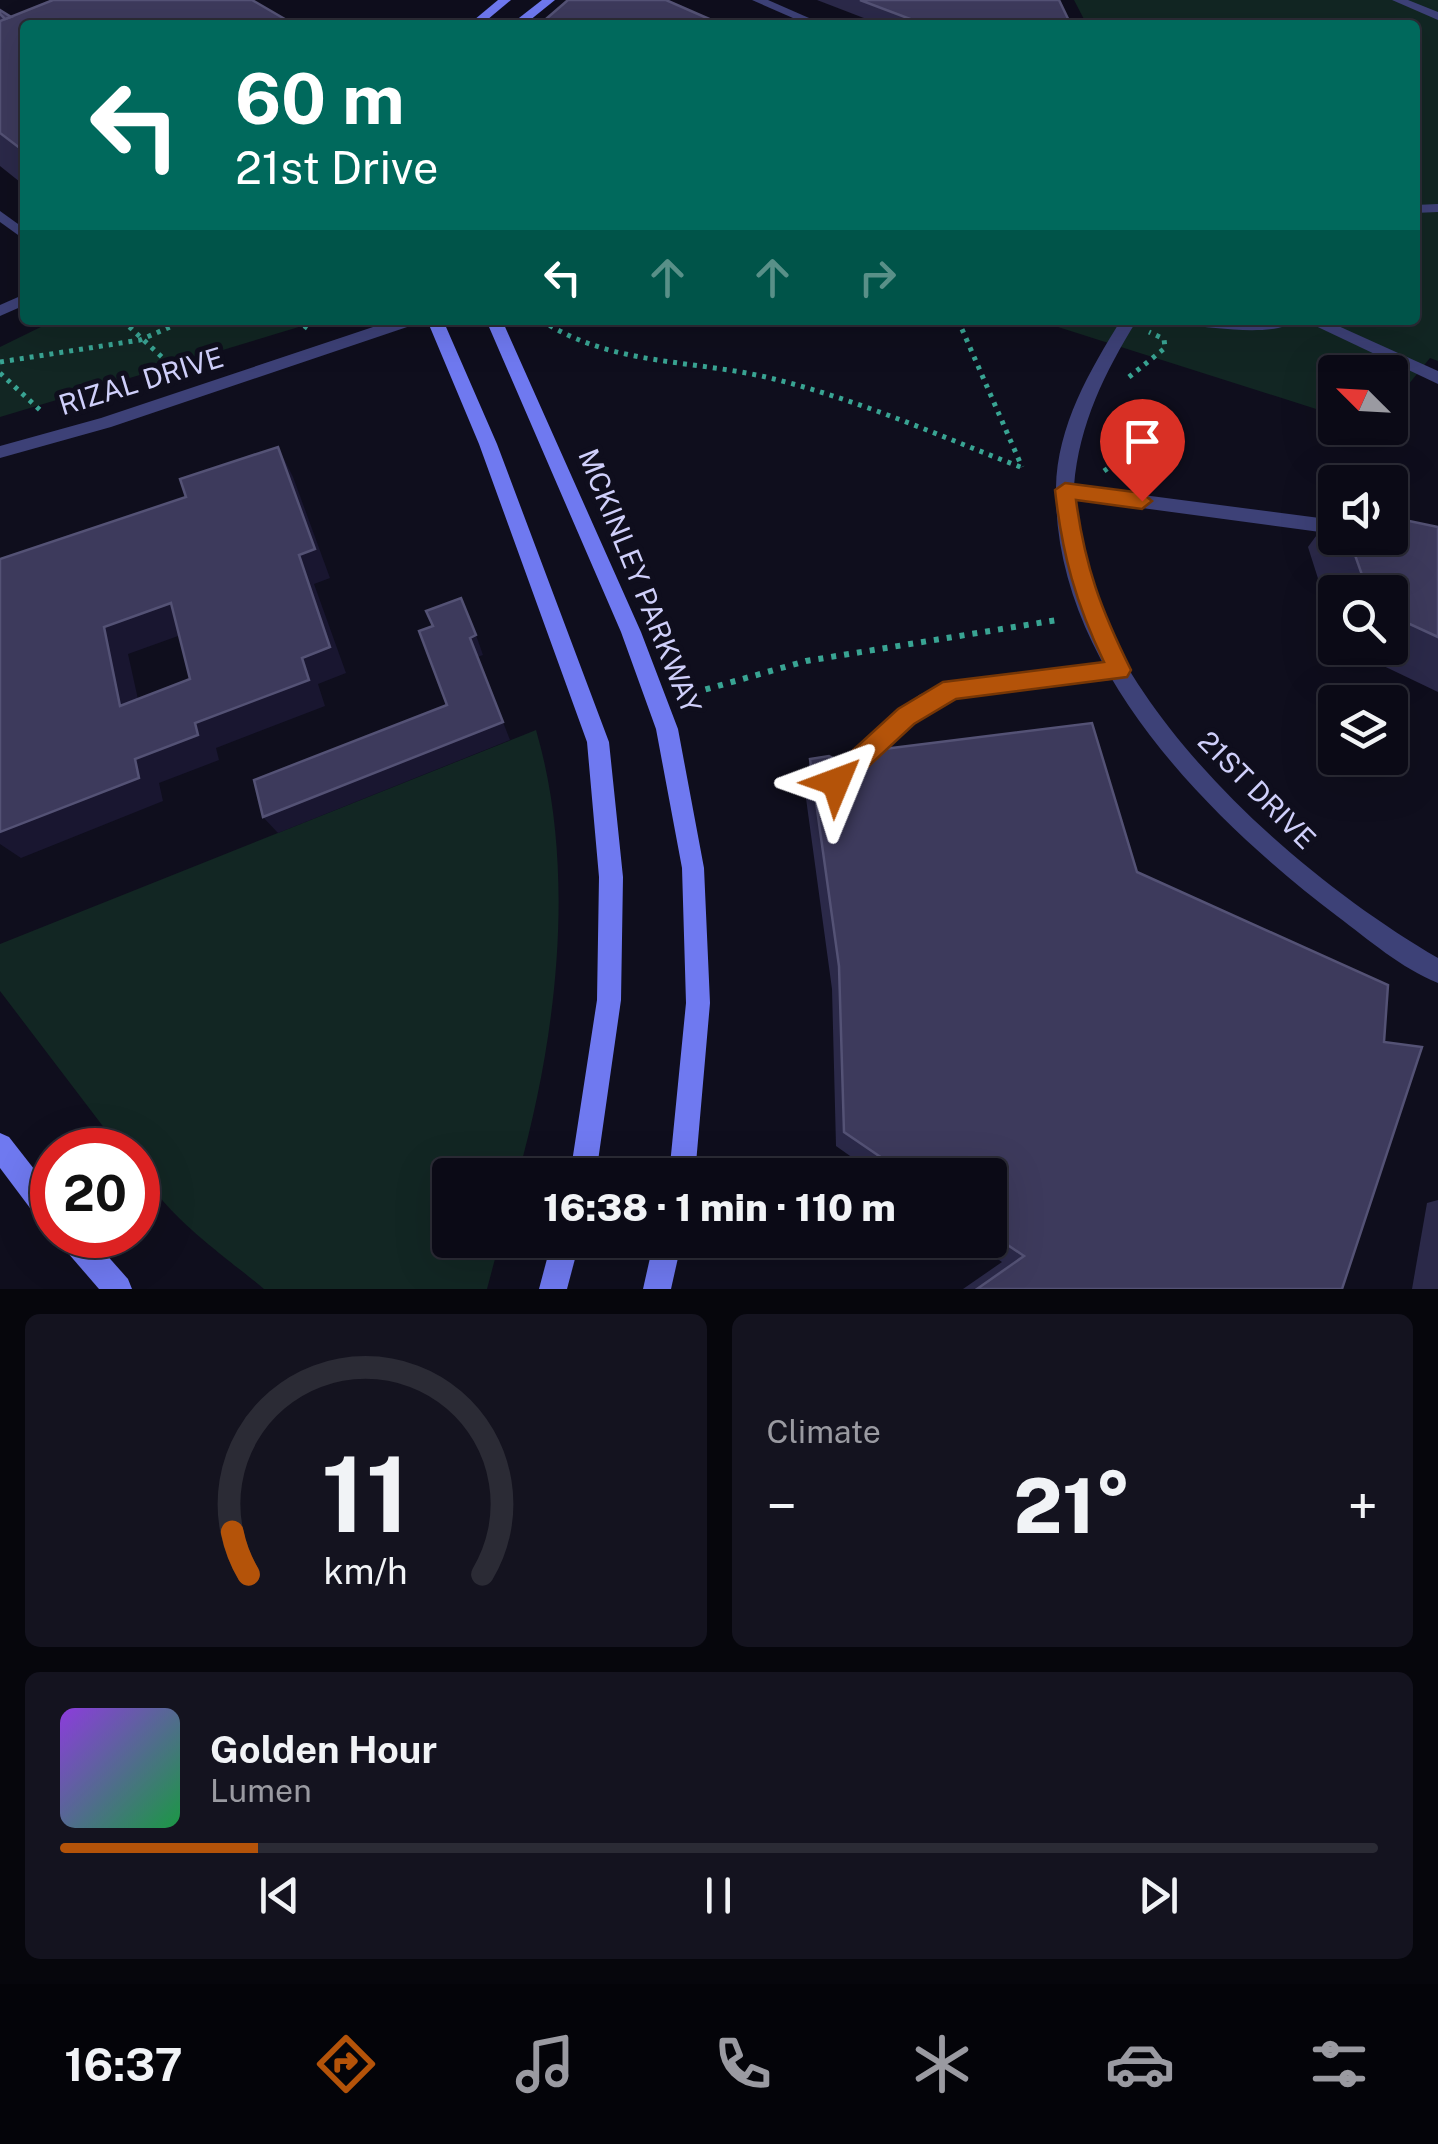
<!DOCTYPE html>
<html lang="en">
<head>
<meta charset="utf-8">
<style>
	body { margin:0; font-family:"Public Sans",sans-serif; background:#14131f; color:#f1f3f6; height:100vh; display:flex; flex-direction:column; font-size:38px; white-space:nowrap }
	* { box-sizing:border-box; margin:0 }
	p { font-size:32px; color:#9a9aa1 }
	.icon { flex:none; width:55px; height:55px; fill:none; stroke:currentColor; stroke-width:2; stroke-linecap:round; stroke-linejoin:round }
	.map { position:relative; height:1289px; overflow:hidden }
	.details { display:flex; flex-direction:column; gap:25px; padding:25px; background:#06060c; flex:1 }
	.details>* { flex:none }
	.hud { position:absolute; left:20px; top:20px; width:1400px; height:305px; border-radius:10px; box-shadow:0 10px 40px #0002,0 0 0 2px #2b2b35; background:#00695c; color:#fff; overflow:hidden }
	.needle { width:65px; rotate:294deg }
	.buttons { position:absolute; left:1318px; top:355px; display:grid; gap:20px }
	.buttons a { display:grid; place-items:center; width:90px; height:90px; border-radius:10px; background:#0b0a16; box-shadow:0 10px 40px #0002,0 0 0 2px #2b2b35; font-size:50px }
	.speed { position:absolute; left:30px; top:1128px; display:flex; gap:20px; font-size:50px; font-weight:700; text-align:center }
	.speed>* { display:grid; place-content:center; width:130px; height:130px; border-radius:50%; background:#0b0a16; box-shadow:0 10px 40px #0002,0 0 0 2px #2b2b35; line-height:1 }
	.speed .limit { border:15px solid #d22; background:#fff; color:#111 }
	.pin { position:absolute; display:grid; place-items:center; width:85px; height:85px; color:#fff; margin:-102px -42px; border-radius:50% 50% 50% 0; rotate:-45deg; box-shadow:0 0 10px #0007 }
	.pin .icon { rotate:45deg }
	.me { position:absolute; width:110px; margin:-55px; rotate:46deg; stroke-linejoin:round; filter:drop-shadow(0 0 8px #0008) }
	.turn { display:flex; align-items:center; gap:35px; height:210px; padding:0 50px; font-size:45px }
	.turn .icon { width:130px; height:130px; stroke-width:2.5 }
	.turn b { display:block; font-size:70px; line-height:85px }
	.lanes { display:flex; align-items:center; height:95px; padding:0 50px; background:#0003; justify-content:center; gap:50px; direction:ltr }
	.lanes .off { opacity:.35 }
	.big { font-size:75px; font-weight:800; line-height:1.1 }
	.details .tile { flex:1; display:flex; flex-direction:column; justify-content:center; gap:15px; min-width:0; padding:0 35px; border-radius:15px; background:#14131f }
	.details .dial { align-items:center; gap:0 }
	.dial svg { height:260px; overflow:visible; fill:none; stroke:#2b2b35; stroke-width:7; stroke-linecap:round; text-anchor:middle }
	.dial text { fill:#f1f3f6; stroke:none }
	.song { display:flex; align-items:center; gap:30px }
	.cover { width:120px; height:120px; border-radius:15px; background:linear-gradient(135deg,hsl(270 70% 55%),hsl(140 70% 35%)) }
	.played { height:10px; border-radius:5px; background:linear-gradient(90deg,#b45309 15%,#2b2b35 15%) }
	.keys { display:flex; justify-content:space-around; direction:ltr }
	.heat { display:flex; justify-content:space-between; align-items:center; font-size:55px; direction:ltr }
	.details .tiles { flex:1; display:grid; gap:25px; grid-template-columns:1fr 1fr }
	.tile:last-child { grid-column:span 2 }
	.trip { position:absolute; left:432px; top:1158px; width:575px; height:100px; border-radius:10px; background:#0b0a16; box-shadow:0 10px 40px #0002,0 0 0 2px #2b2b35; font-weight:800; line-height:100px; text-align:center }
	.tab-bar { display:flex; height:160px; justify-content:space-around; align-items:center; background:#040409; color:#9a9aa1 }
	.tab-bar .icon { width:70px; height:70px }
	.tab-bar .selected { color:#b45309 }
	.tab-bar b { font-size:45px; color:#f1f3f6 }
	.map>svg:first-child { display:block }
	.green { fill:#122623 }
	.lines { fill:none; stroke-linecap:round; stroke-linejoin:round }
	.path-far1 { stroke:#39a493; stroke-width:5; stroke-dasharray:4 6; stroke-linecap:butt }
	.path { stroke:#39a493; stroke-width:6; stroke-dasharray:5 8; stroke-linecap:butt }
	.service { fill:#3d4177; fill-rule:evenodd }
	.minor { fill:#3d4177; fill-rule:evenodd }
	.secondary { fill:#6f79f0; fill-rule:evenodd }
	.wall { fill:#2b2949 }
	.shaded-wall { fill:#191630 }
	.building { fill:#3d3a5c; stroke:#545275; stroke-width:2.5; fill-rule:evenodd }
	.route { fill:#b45309; stroke:#753606; stroke-width:2.5 }
	.labels { text-anchor:middle; stroke-width:10; stroke-linejoin:round; paint-order:stroke }
	.street-label { font-size:28px; fill:#cfcffa; stroke:#0f0e1d }
</style>
</head>
<body>
<div class="map">
<svg width="1438" height="1289" viewBox="0 0 1438 1289">
	<rect width="100%" height="100%" fill="#0f0e1d"/>
	<g class="green">
		<path d="M1074,0H1438V361L1430,358L1390,407V372H1335V415L1036,320H1415V25H1087Z"/>
		<path d="M55,320H322L0,417V347Z"/>
		<path d="M536,730C577,870 557,1036 518,1175H450V1240H500L487,1289H264C228,1258 138,1198 138,1150H121L0,991V944Z"/>
	</g>
	<g class="lines">
		<g class="path-far1">
			<path d="M122,320L178,372"/>
			<path d="M296,320L310,330"/>
			<path d="M541,320C611,366 691,359 770,378C857,399 940,436 1023,468"/>
			<path d="M958,320L1022,467"/>
			<path d="M0,362L140,340L186,320"/>
			<path d="M0,373L41,411"/>
			<path d="M1129,377L1165,348L1164,339L1149,332"/>
			<path d="M1104,471L1111,466L1107,428"/>
		</g>
		<path class="path" d="M693,693L806,661L1057,620"/>
		<g class="service">
			<path d="M1392,0H1408L1438,12V20Z"/>
			<path d="M1438,204V212L1415,213V205Z"/>
			<path d="M1119,661L1126,664L1129,670L1126,676L1119,679L954,697L933,707L854,778L846,781L838,778L835,771L838,764L919,695L944,683Z"/>
		</g>
		<g class="minor">
			<path d="M752,0H768L825,25H809Z"/>
			<path d="M0,211L25,229V240L0,222Z"/>
			<path d="M25,294V305L0,316V305Z"/>
			<path d="M394,320H418L416,324L111,427L0,458V446L101,418Z"/>
			<path d="M1121,320H1137C1105,372 1079,424 1074,486L1335,520V534L1075,499C1079,540 1084,580 1102,618C1162,754 1311,884 1438,958V983C1401,968 1369,940 1337,916C1207,817 1053,664 1056,488C1057,426 1090,370 1121,320Z"/>
			<path d="M1177,320H1298C1274,338 1214,327 1185,325Z"/>
			<path d="M1303,320H1325L1438,371V384Z"/>
		</g>
		<g class="secondary">
			<path d="M498,0H511L481,25H468Z"/>
			<path d="M542,0H555L524,25H510Z"/>
			<path d="M427,320H443L497,444L609,742L623,877L621,1000L596,1175H570L597,1000L599,877L587,742L479,444Z"/>
			<path d="M486,320H502L641,632L678,729L704,868L710,1003L695,1175H669L686,1003L682,868L656,729L621,632Z"/>
			<path d="M0,1133L9,1137L52,1192V1228L42,1224L0,1168Z"/>
			<path d="M57,1235H89L128,1279L132,1289H99L61,1245Z"/>
			<path d="M552,1240H580L567,1289H539Z"/>
			<path d="M654,1240H682L671,1289H643Z"/>
		</g>
	</g>
	<g class="wall">
		<path d="M817,0H1059L1071,25H882Z"/>
		<path d="M0,10L25,25V186L0,166Z"/>
		<path d="M1335,510V538H1390L1438,527V692L1346,648H1390V592H1335V632L1308,547Z"/>
		<path d="M810,759L843,763L1137,872L1342,1289H963L1002,1262L970,1240H990V1175H877L836,1146L832,989L805,791Z"/>
		<path d="M1438,1200V1289H1412L1427,1203Z"/>
	</g>
	<g class="shaded-wall">
		<path d="M278,447L293,477L330,578L314,584L346,673L318,684L325,706L216,748L219,760L159,783L163,801L21,858L0,844V832L135,759L302,658L299,555Z"/>
		<path d="M171,603L192,631L128,654L145,731L120,706L104,627Z"/>
		<path d="M476,635L483,655L477,657L470,638Z"/>
		<path d="M503,722L510,740L278,833L263,817Z"/>
	</g>
	<g class="building">
		<path d="M53,0H252L295,25H25V152L0,133V21Z"/>
		<path d="M568,0H666L723,25H539Z"/>
		<path d="M860,0H1059L1071,25H926Z"/>
		<path d="M0,10L11,17L5,19L0,14Z"/>
		<path d="M278,447L315,549L299,555L330,647L302,658L309,680L195,723L198,735L135,759L139,778L0,832V559L186,497L180,479ZM171,603L190,679L120,706L104,627Z"/>
		<path d="M1390,517L1438,527V637L1390,615V592H1368L1349,538H1390Z"/>
		<path d="M461,598L476,635L470,638L503,722L263,817L254,780L447,705L419,631L433,626L426,611Z"/>
		<path d="M1092,723L1137,872L1388,985L1384,1042L1422,1047L1342,1289H977L1024,1256L990,1233V1175H907L844,1132L839,966L810,759L829,756L843,763L860,752Z"/>
	</g>
	<path class="route" d="M1065,483L1142,493L1152,501L1142,509L1076,500C1085,567 1101,610 1131,670L1127,677L956,699L914,724L844,789H827L823,782L827,774L898,709L943,682L1104,662C1076,604 1062,554 1055,490Z"/>
	<g class="labels">
		<g class="street-label">
			<text transform="translate(141 381) rotate(-17)" y="10">RIZAL DRIVE</text>
			<text transform="translate(640 581) rotate(68)" y="10">MCKINLEY PARKWAY</text>
			<text transform="translate(1257 790) rotate(45)" y="10">21ST DRIVE</text>
		</g>
	</g>
</svg>
<div class="buttons">
<a><svg class="needle" viewBox="-14 -14 28 28"><path d="M0-13l5 13h-10z" fill="#e53935"/><path d="M0 13l5-13h-10z" fill="#9a9aa1"/></svg></a>
<a><svg class="icon" aria-label="sound" viewBox="0 0 24 24"><path d="M4 9h4l5-4v14l-5-4H4zM17 9q2 3 0 6"/></svg></a>
<a><svg class="icon" aria-label="search" viewBox="0 0 24 24"><circle cx="10" cy="10" r="6"/><path d="M15 15l6 6"/></svg></a>
<a><svg class="icon" aria-label="layers" viewBox="0 0 24 24"><path d="M12 4l9 5-9 5-9-5zM3 14l9 5 9-5"/></svg></a>
</div>
<div class="speed"><div class="limit">20</div></div>
<div class="pin" style="left:1142px;top:501px;background:#d93025"><svg class="icon" aria-label="arrive" viewBox="0 0 24 24"><path d="M6 21V4h12l-3 4 3 4H6"/></svg></div>
<svg class="me" style="left:836px;top:782px" viewBox="-20 -20 40 40"><path d="M0-17L14 15 0 8-14 15z" fill="#b45309" stroke="#fff" stroke-width="4"/></svg>
<div class="trip">16:38 · 1 min · 110 m</div>
<div class="hud">
<div class="turn"><svg class="icon" aria-label="left" viewBox="0 0 24 24"><path d="M17 20v-9H6M10 6l-5 5 5 5"/></svg><div><b>60 m</b>21st Drive</div></div>
<div class="lanes"><svg class="icon" aria-label="left" viewBox="0 0 24 24"><path d="M17 20v-9H6M10 6l-5 5 5 5"/></svg><svg class="icon off" aria-label="ahead" viewBox="0 0 24 24"><path d="M12 20V5M6 11l6-6 6 6"/></svg><svg class="icon off" aria-label="ahead" viewBox="0 0 24 24"><path d="M12 20V5M6 11l6-6 6 6"/></svg><svg class="icon off" aria-label="right" viewBox="0 0 24 24"><path d="M7 20v-9h11M14 6l5 5-5 5"/></svg></div>
</div>
</div>
<section class="details">
<div class="tiles">
<div class="tile dial"><svg viewBox="0 0 100 80">
<path d="M14 69A42 42 0 1 1 86 69"/>
<path d="M14 69A42 42 0 0 1 9 56" stroke="#b45309"/>
<text x="50" y="56" font-size="32" font-weight="700">11</text>
<text x="50" y="72" font-size="11">km/h</text>
</svg></div>
<div class="tile"><p>Climate</p>
<div class="heat"><a>−</a><b class="big">21°</b><a>+</a></div>
</div>
<div class="tile">
<div class="song"><i class="cover"></i><div><b>Golden Hour</b><p>Lumen</p></div></div>
<div class="played"></div>
<div class="keys"><svg class="icon" aria-label="previous" viewBox="0 0 24 24"><path d="M18 5L8 12l10 7zM5 5v14"/></svg><svg class="icon" aria-label="pause" viewBox="0 0 24 24"><path d="M8 5v14M16 5v14"/></svg><svg class="icon" aria-label="next" viewBox="0 0 24 24"><path d="M6 5l10 7-10 7zM19 5v14"/></svg></div>
</div>
</div>
</section>
<nav class="tab-bar">
<b>16:37</b>
<svg class="icon selected" aria-label="directions" viewBox="0 0 24 24"><path d="M12 3l9 9-9 9-9-9zM9 14v-3h6M13 9l2 2-2 2"/></svg>
<svg class="icon" aria-label="music" viewBox="0 0 24 24"><path d="M9 18V5l10-2v13"/><circle cx="6" cy="18" r="3"/><circle cx="16" cy="16" r="3"/></svg>
<svg class="icon" aria-label="phone" viewBox="0 0 24 24"><path d="M5 4h4l2 5-3 2q2 4 5 5l2-3 5 2v4C11 20 4 13 5 4z"/></svg>
<svg class="icon" aria-label="climate" viewBox="0 0 24 24"><path d="M12 3v18M4 7l16 10M4 17L20 7"/></svg>
<svg class="icon" aria-label="car" viewBox="0 0 24 24"><path d="M5 17H2v-5l4-1 3-4h7l3 4 3 1v5h-3M9 17h6M6 11h13"/><circle cx="7" cy="17" r="2"/><circle cx="17" cy="17" r="2"/></svg>
<svg class="icon" aria-label="filters" viewBox="0 0 24 24"><path d="M4 7h16M4 17h16"/><circle cx="9" cy="7" r="2"/><circle cx="15" cy="17" r="2"/></svg>
</nav>
</body>
</html>
